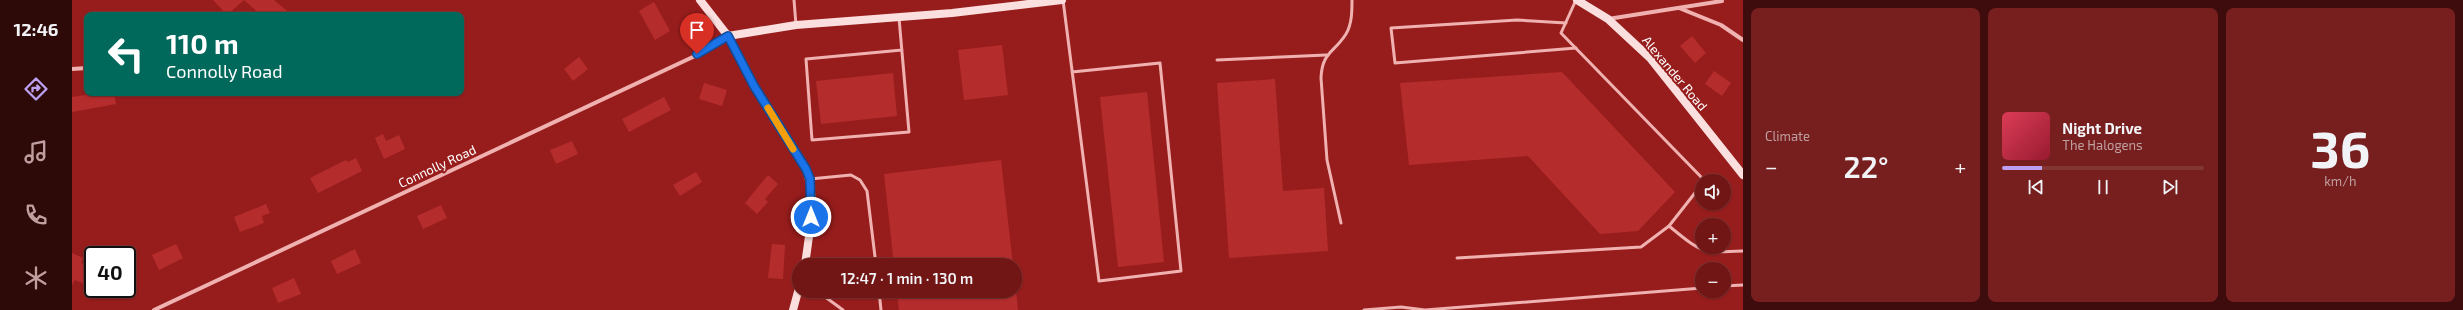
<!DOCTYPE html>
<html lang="en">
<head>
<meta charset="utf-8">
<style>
	body { margin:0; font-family:"Exo 2",sans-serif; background:#761f1e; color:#f1f3f6; height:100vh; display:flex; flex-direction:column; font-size:15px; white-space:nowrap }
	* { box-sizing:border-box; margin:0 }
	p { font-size:13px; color:#c09fa0 }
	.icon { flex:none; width:22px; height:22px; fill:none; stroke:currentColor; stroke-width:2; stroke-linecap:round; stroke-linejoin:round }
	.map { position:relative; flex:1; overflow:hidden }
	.sheet { display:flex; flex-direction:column; gap:8px; padding:8px; background:#3e0c0c; width:720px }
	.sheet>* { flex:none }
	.guide { position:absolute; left:12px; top:12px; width:380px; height:84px; border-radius:8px; box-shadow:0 1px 3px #0004,0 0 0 1px #833534; background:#00695c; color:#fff; overflow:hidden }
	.buttons { position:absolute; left:1623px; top:174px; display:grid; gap:8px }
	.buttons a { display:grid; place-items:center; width:36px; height:36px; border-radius:50%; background:#711615; box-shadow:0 1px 3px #0004,0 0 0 1px #833534; font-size:20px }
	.speed { position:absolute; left:12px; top:246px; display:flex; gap:8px; font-size:20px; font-weight:700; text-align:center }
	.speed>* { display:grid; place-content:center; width:52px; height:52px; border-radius:50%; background:#711615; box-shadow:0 1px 3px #0004,0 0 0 1px #833534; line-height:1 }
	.speed .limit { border:2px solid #111; border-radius:6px; background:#fff; color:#111 }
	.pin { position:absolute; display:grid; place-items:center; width:34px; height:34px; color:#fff; margin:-41px -17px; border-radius:50% 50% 50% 0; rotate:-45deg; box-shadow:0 0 4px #0007 }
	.pin .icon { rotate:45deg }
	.me { position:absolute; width:44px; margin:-22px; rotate:0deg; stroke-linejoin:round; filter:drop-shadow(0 0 3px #0008) }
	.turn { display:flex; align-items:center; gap:14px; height:84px; padding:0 16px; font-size:18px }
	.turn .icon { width:52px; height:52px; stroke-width:2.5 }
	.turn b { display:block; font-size:28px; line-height:34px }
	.big { font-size:30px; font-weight:600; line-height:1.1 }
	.sheet .card { flex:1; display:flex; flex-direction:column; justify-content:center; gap:6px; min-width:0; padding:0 14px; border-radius:8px; background:#761f1e }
	.sheet .dial { align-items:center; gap:0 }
	.dial b { font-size:52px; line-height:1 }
	.song { display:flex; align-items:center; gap:12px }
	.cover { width:48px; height:48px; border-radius:6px; background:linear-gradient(135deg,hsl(350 70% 55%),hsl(350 70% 35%)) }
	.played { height:4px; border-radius:2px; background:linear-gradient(90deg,#bca0f2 20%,#833534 20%) }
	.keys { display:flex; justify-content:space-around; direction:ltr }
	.heat { display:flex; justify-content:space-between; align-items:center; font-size:22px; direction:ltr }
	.sheet .tiles { flex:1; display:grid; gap:8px; grid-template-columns:repeat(3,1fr) }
	.trip { position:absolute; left:720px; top:258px; width:230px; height:40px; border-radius:20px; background:#711615; box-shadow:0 1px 3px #0004,0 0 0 1px #833534; font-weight:600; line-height:40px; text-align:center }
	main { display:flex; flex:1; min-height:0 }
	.menu { display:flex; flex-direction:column; width:72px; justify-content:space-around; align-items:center; background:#2d0908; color:#c09fa0 }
	.menu .icon { width:28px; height:28px }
	.menu .selected { color:#bca0f2 }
	.menu b { font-size:18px; color:#f1f3f6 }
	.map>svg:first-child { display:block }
	.building { fill:#b52c2c }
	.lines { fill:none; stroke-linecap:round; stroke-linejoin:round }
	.lane { stroke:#f0b1b1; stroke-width:3 }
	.street { stroke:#f0b1b1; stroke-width:4 }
	.secondary { stroke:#fbdede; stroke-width:8 }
	.route-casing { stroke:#114b97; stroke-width:10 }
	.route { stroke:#1a73e8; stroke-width:7 }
	.slow { stroke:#f59e0b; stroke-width:7 }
	.labels { text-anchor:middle; stroke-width:4; stroke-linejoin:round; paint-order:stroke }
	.street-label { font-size:13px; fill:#fff; stroke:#971d1c }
</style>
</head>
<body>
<main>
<nav class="menu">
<b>12:46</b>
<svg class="icon selected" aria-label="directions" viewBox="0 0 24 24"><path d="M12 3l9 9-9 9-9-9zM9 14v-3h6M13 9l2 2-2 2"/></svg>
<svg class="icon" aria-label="music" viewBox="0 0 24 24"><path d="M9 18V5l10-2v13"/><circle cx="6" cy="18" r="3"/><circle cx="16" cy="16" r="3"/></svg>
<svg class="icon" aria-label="phone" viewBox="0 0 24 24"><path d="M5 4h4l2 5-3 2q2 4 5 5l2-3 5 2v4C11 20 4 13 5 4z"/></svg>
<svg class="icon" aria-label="climate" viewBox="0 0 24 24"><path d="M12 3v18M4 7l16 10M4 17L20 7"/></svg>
</nav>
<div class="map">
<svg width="1671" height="310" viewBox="0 0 1671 310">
	<rect width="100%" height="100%" fill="#971d1c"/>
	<g class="building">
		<path d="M141,0H202L220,15H189L172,0L155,15Z"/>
		<path d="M582,2L598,31L583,40L567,11Z"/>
		<path d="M1620,36L1634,53L1623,63L1608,46Z"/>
		<path d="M930,45L936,95L892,100L886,50Z"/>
		<path d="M507,57L516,69L501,81L492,69Z"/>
		<path d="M1642,71L1659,83L1650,96L1633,84Z"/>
		<path d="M1490,72L1603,192L1566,231L1528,234L1456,156L1337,165L1328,83Z"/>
		<path d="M821,73L825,116L749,124L744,81Z"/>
		<path d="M1203,79L1211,191L1252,188L1256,251L1157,258L1145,83Z"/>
		<path d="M632,83L655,90L650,106L627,99Z"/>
		<path d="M1075,92L1092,262L1046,267L1028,97Z"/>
		<path d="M27,93H42L44,104L0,112V97Z"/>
		<path d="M592,97L599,110L557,132L550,119Z"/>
		<path d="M311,134L314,141L327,135L333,149L312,159L303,138Z"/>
		<path d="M500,141L506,154L484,164L478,150Z"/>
		<path d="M284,158L290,171L246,193L238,178L274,160L276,162Z"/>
		<path d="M929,160L941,265H822L812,174Z"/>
		<path d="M624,172L630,182L608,196L601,185Z"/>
		<path d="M696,175L706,184L693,199L696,202L685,214L673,203Z"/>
		<path d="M194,204L198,213L190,216L192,223L168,232L162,217Z"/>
		<path d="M369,205L375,218L351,229L345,216Z"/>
		<path d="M104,244L111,258L87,270L80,255Z"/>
		<path d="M700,244L713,245L711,279L696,278Z"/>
		<path d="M283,249L289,263L265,274L259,261Z"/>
		<path d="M0,253L11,258L9,263L21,268L16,285L3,280L0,285Z"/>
		<path d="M222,278L229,294L206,303L200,288Z"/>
		<path d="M825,291H944L946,310H827Z"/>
	</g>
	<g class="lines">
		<g class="lane">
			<path d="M722,0L724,25"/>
			<path d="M991,0L1027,281L1109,271L1088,63L1000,72"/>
			<path d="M1504,0L1489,33L1633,181"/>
			<path d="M827,18L837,132L740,140L734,59L830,50"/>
			<path d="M1494,23L1445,20L1319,28L1323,63L1504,48"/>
			<path d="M1145,60L1254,55"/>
			<path d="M738,179L779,175L788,180L795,191L804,265"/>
			<path d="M1630,184L1597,226C1630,253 1629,253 1671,251"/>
			<path d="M1269,223L1255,160L1249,78C1250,52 1262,53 1274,34C1280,24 1280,11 1280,0"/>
			<path d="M1385,258L1569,247L1597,226"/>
			<path d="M1652,286L1671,285"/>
			<path d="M745,291L771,310"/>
			<path d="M807,291L809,310"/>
			<path d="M1292,310L1329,307L1353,310L1630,288"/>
		</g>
		<g class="street">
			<path d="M1607,8L1649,25L1671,40"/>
			<path d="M1536,19L1650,1"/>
			<path d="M0,69L15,68"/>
			<path d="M82,310L640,48L656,36"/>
		</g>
		<g class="secondary">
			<path d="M628,0L656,36L682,86L734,169C745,199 737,234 733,265"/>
			<path d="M1505,0L1536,19L1578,58L1671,175"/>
			<path d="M656,36L724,25L880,13L990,0"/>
			<path d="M721,310L727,288"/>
		</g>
	</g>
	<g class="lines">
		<defs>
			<path id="route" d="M625,54L656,36L682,86L734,169L738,179L739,217"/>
		</defs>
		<use href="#route" class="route-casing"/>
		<use href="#route" class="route"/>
		<path class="slow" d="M696,108L721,149"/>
	</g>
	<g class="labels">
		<g class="street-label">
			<text transform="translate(1603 73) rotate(50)" y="5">Alexander Road</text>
			<text transform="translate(365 166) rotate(-25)" y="5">Connolly Road</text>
		</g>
	</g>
</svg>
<div class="buttons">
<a><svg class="icon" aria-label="sound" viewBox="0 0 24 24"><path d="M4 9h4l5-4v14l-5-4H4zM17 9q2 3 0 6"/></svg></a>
<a>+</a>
<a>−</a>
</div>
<div class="speed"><div class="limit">40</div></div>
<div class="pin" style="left:625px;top:54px;background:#d93025"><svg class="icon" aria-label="arrive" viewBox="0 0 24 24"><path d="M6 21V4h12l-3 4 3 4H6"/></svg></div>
<svg class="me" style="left:739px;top:217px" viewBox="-20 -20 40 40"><circle r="17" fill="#1a73e8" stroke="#fff" stroke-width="3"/><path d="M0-11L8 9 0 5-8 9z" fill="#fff"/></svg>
<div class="trip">12:47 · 1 min · 130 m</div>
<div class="guide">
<div class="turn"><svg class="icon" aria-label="left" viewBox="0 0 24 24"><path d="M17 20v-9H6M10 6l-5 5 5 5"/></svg><div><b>110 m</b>Connolly Road</div></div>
</div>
</div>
<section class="sheet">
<div class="tiles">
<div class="card"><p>Climate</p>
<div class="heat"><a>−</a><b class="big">22°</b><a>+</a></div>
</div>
<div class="card">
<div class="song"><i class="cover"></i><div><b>Night Drive</b><p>The Halogens</p></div></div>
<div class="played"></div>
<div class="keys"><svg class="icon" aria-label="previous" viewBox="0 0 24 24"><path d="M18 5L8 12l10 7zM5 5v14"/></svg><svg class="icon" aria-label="pause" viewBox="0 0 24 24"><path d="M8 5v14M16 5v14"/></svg><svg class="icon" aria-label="next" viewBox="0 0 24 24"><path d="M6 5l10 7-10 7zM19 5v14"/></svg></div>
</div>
<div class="card dial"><b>36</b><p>km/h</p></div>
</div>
</section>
</main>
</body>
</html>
